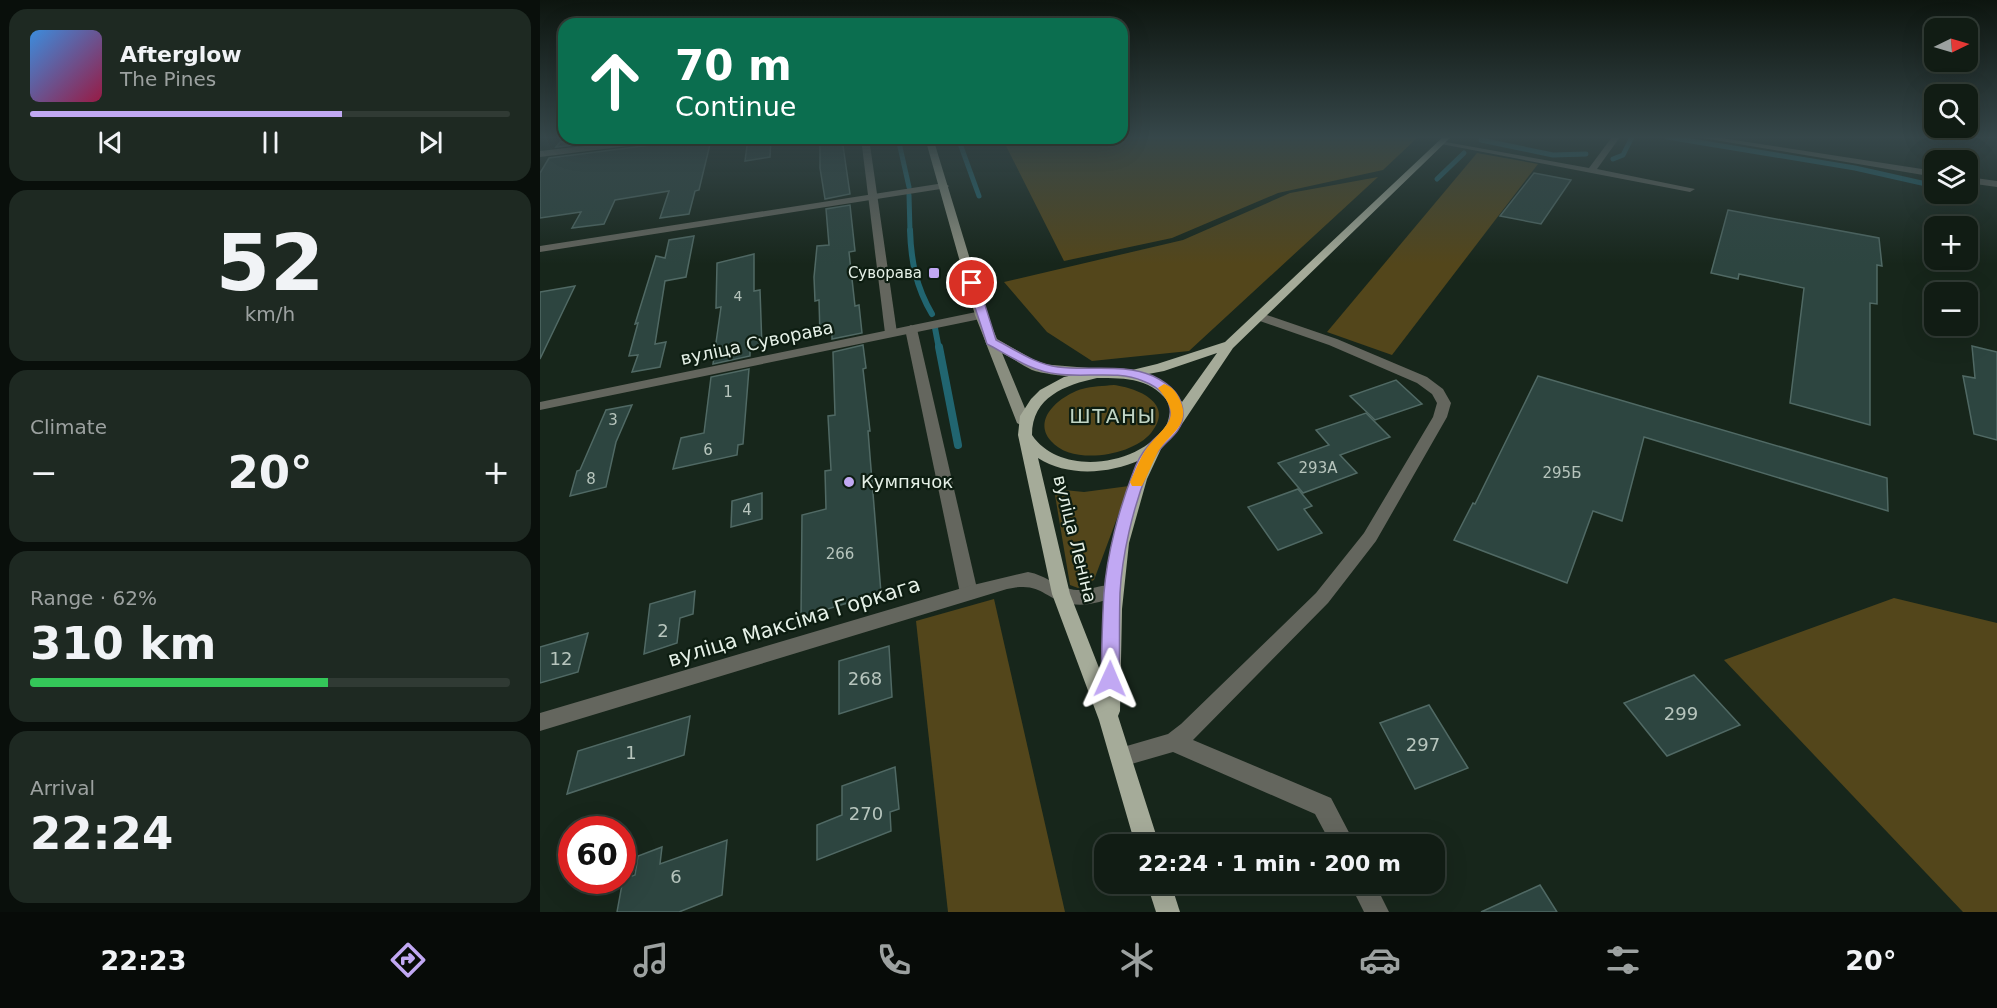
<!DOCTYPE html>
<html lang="en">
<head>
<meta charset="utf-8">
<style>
	body { margin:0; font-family:"DejaVu Sans",sans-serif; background:#1e2922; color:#f1f3f6; height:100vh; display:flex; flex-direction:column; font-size:22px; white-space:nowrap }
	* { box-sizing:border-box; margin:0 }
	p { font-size:20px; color:#9ca1a0 }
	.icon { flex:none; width:33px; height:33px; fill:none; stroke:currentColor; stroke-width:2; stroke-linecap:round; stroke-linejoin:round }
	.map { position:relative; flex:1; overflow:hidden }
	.sheet { display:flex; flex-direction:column; gap:9px; padding:9px; background:#090f0b; width:540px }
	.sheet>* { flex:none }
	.top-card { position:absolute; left:18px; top:18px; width:570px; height:126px; border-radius:18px; box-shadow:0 6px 24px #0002,0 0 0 2px #303a34; background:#0b6e4f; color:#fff; overflow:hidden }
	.needle { width:39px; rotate:85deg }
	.fabs { position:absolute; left:1384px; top:18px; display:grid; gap:12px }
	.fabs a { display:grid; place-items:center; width:54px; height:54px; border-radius:12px; background:#111c14; box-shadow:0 6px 24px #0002,0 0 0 2px #303a34; font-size:30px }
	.speed { position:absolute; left:18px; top:816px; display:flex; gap:12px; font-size:30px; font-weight:700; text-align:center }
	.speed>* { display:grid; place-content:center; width:78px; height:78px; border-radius:50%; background:#111c14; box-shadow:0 6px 24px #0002,0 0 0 2px #303a34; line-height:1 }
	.speed .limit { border:9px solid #d22; background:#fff; color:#111 }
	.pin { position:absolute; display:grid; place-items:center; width:51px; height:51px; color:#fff; margin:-26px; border:3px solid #fff; border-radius:50%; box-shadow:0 2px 6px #0007 }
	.me { position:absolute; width:66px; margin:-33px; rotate:1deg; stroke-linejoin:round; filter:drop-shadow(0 0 4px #0008) }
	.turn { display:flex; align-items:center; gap:21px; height:126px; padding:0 18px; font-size:27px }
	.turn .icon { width:78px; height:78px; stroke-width:2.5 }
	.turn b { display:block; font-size:42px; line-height:51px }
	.big { font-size:45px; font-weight:600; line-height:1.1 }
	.sheet .widget { flex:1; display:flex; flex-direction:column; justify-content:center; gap:9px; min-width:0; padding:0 21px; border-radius:18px; background:#1e2922 }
	.sheet .dial { align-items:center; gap:0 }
	.dial b { font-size:78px; line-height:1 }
	.song { display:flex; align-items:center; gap:18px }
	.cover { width:72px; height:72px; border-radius:9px; background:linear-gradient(135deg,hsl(210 70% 55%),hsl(340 70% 35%)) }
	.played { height:6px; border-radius:3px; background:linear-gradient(90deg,#c1a8f3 65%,#303a34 65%) }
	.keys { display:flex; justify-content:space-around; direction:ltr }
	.heat { display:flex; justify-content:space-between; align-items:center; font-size:33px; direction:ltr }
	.charge { height:9px; border-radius:4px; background:linear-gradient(90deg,#34c759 62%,#303a34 0) }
	.trip { position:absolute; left:554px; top:834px; width:351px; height:60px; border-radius:18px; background:#111c14; box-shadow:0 6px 24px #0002,0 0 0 2px #303a34; font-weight:600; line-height:60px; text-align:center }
	.dock { display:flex; height:96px; justify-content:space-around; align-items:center; background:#070b08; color:#9ca1a0 }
	.dock .icon { width:42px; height:42px }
	.dock .current { color:#c1a8f3 }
	.dock b { font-size:27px; color:#f1f3f6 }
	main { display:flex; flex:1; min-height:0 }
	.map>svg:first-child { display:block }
	.green { fill:#53461b }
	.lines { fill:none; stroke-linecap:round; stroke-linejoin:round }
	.stream-far2 { stroke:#216570; stroke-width:5 }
	.stream-far1 { stroke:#216570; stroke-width:6 }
	.stream { stroke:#216570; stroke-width:8 }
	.building { fill:#2d4540; stroke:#506964; stroke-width:1.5 }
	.service { fill:#64665e; fill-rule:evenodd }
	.minor { fill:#64665e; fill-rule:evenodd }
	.tertiary { fill:#64665e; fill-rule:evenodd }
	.secondary { fill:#898d7f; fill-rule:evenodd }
	.primary { fill:#a5ab99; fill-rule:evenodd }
	.route { fill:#c1a8f3; stroke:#7d6d9e; stroke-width:1.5 }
	.slow { fill:#f59e0b }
	.poi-dot { fill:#c1a8f3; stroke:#0d1d11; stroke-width:2 }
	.labels { text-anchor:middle; stroke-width:4.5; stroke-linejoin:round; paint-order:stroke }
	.far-number-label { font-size:14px; fill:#b7c5bd }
	.far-poi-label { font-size:15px; fill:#e5f0e7; stroke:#0d1d11; text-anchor:end }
	.number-label { font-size:15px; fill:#b7c5bd }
	.street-label { font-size:18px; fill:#e5f0e7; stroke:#0d1d11 }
	.poi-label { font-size:18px; fill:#e5f0e7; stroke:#0d1d11; text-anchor:start }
	.near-number-label { font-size:18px; fill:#b7c5bd }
	.neighbourhood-label { font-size:20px; letter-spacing:1.5px; fill:#c0d4c4; stroke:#0d1d11 }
	.near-street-label { font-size:21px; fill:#e5f0e7; stroke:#0d1d11 }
</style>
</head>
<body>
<main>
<section class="sheet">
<div class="widget">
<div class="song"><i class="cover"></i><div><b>Afterglow</b><p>The Pines</p></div></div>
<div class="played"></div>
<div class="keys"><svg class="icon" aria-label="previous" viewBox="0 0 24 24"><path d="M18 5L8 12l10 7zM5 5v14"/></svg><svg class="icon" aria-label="pause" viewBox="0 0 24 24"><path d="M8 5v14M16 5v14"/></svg><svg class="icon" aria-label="next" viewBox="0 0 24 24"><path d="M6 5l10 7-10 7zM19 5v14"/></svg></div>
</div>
<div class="widget dial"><b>52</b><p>km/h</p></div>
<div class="widget"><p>Climate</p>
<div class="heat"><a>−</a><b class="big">20°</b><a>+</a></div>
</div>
<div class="widget"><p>Range · 62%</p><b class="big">310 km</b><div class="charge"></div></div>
<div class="widget"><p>Arrival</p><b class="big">22:24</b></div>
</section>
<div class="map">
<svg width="1457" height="912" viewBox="0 0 1457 912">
	<rect width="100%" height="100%" fill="#17261b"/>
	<g class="green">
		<path d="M878,137L843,170L738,193L632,238L524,261L462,138Z"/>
		<path d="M937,153L998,164L852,355L787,332Z"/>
		<path d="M838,177L649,351L552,361L507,332L464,282L643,240L750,193Z"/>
		<path d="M574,385C597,388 636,403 611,433C592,456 532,466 511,441C491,418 522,395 542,389C553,386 563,386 574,385Z"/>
		<path d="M589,486L554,580L538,588L530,585L514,489L544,492Z"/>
		<path d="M1354,598L1457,623V912H1423L1184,660Z"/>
		<path d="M454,599L525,912H408L376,621Z"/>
	</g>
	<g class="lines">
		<g class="stream-far2">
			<path d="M1127,137L1315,168L1395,186"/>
			<path d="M358,138L369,187"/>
			<path d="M418,138L439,196"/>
			<path d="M941,140L1013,155L1046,154"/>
			<path d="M1073,159L1083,155L1092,137"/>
			<path d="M897,179L924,153"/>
			<path d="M369,195L370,231"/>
		</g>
		<g class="stream-far1">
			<path d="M370,230C371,261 376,287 392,314"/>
			<path d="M395,328L399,349"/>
		</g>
		<path class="stream" d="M399,347L418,445"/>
	</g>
	<g class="building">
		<path d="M51,138H94L16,147L20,142Z"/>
		<path d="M141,138H158V141L171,140L159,190L155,191L149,214L120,218L129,191L75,200L64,224L32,228L41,212L0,218V173L9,158L135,142Z"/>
		<path d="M208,138H231L230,157L205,161Z"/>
		<path d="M302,139L310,194L285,199L280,168V142Z"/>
		<path d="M994,173L1031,180L1001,224L960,216Z"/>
		<path d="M310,205L315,251L309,252L315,306L319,305L322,333L292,339V333L280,336L279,300L275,301L274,277L277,246L289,245L286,209Z"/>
		<path d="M1188,210L1339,238L1342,266L1337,265V304L1330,303V425L1250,403L1264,288L1199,274L1198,279L1171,273Z"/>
		<path d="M154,236L146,277L125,281L115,344L126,342L120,367L92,372L98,355L89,356L98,323L95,324L116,256L125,258L129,240Z"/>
		<path d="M214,254V291L220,290L222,348L210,351V356L173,364L181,307L176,308L177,263Z"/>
		<path d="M35,286L0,359V292Z"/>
		<path d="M323,345L326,368L323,369L330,431H328L341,593L261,617L262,515L286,509L285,471L291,470L288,416L295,415L293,352Z"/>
		<path d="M1432,346L1457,352V440L1434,434L1423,376L1435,378Z"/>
		<path d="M209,369L203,444L198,445L197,455L133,469L141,438L164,433L171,377Z"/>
		<path d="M998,376L1347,478L1348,511L1104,437L1082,521L1053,511L1027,583L914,540L933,503L935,504Z"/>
		<path d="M856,380L882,404L835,420L810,396Z"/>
		<path d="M92,405L76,442L66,487L30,496L37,471L40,470L66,410Z"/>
		<path d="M826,413L850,437L800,455L817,473L763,493L738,463L789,445L776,430Z"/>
		<path d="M758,489L772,506L764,509L782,533L738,550L708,507Z"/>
		<path d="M222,493V519L191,527L192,501Z"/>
		<path d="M155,591L153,614L140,618L137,643L104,654L110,604Z"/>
		<path d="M48,633L38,672L0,683V647Z"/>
		<path d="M349,646L352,697L299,714V661Z"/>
		<path d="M1154,675L1200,725L1127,756L1084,703Z"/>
		<path d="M889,705L928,768L875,789L840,723Z"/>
		<path d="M150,716L144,755L27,794L38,751Z"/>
		<path d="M355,767L359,809L350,812L351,831L277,860V825L302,815V786Z"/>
		<path d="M187,840L182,895L139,912H77L83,879L95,875L98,856L122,847L120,864Z"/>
		<path d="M1000,885L1017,912H941Z"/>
	</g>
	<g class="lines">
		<g class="service">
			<path d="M1072,137H1080L1057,169L1155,189L1150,192L896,143L900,141L1049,168Z"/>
			<path d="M1157,137H1175L1395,171V177Z"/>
			<path d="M321,138H329L357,333L351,337L345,333Z"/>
			<path d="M1428,177L1457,181V187L1428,183Z"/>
			<path d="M721,313L797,339L887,377L903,389L911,403L907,417L836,541L788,603L653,740L791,798L815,844H791L775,814L633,752L581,767L573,764L570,757L573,750L628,734L641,724L776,593L824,533L893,417L897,403L892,394L877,383L789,345L717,320V314Z"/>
			<path d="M371,325L377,329L438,593L435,598L429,600L423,598L420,593L365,329Z"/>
			<path d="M810,884H835L849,912H824Z"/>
		</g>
		<g class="minor">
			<path d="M404,183L409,186L407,188L0,252V246Z"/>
			<path d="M441,311L447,315L445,318L0,410V402Z"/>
			<path d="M488,572C506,575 519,589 537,590C550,591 566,582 578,586L581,591L578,596C563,601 547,607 531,604C501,598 502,581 467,589L0,731V713L429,586Z"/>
		</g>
		<path class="tertiary" d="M114,138H139L135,140L0,157V151Z"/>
		<path class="secondary" d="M385,138H393L447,315L457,339L501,364L561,369L568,373C559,381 504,375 492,370C482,365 472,358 462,353L491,423L489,426L484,427L477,423L435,315Z"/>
		<g class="primary">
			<path d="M903,137H911L693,348L640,427L621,449L607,479L589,543L582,609L580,711L578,716L619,844H595L559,720L512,594L478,435L480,416L491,399L500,390L524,377L557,370L588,371L617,364L685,342ZM677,353L642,402C632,387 621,379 603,375L624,371ZM557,378C587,378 613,378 631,406C630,411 629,419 627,424C602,466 521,478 492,435C492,397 525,385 557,378ZM498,458C527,477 569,474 600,460C568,527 563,600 561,673L530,594Z"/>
			<path d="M607,884H631L640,912H616Z"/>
		</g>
	</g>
	<linearGradient id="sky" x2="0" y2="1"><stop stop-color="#0d150f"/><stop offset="0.52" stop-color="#36474a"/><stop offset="1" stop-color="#36474a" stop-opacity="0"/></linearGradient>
	<rect width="1457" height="264" fill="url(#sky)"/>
	<path class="route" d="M432,280L438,283L456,340C476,350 495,364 518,367C549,371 584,363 613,376C630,384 644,396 643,416C642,431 629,439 620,449C615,455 610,465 607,473C593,508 582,555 580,593C579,621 580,650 579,679L577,685L570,687L564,685L561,679C562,650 562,621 564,593C567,554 579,509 593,473C596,464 602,453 608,446C615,436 628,431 630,418C633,399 619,387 603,381C577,370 545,378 517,374C491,371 470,356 447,344L427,283Z"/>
	<path class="slow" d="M624,384C633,387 637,393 640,400C652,426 628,434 618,452C612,463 608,475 602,486H592L590,482C596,470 601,454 610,444C630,421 641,417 618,388Z"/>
	<g class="poi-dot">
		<rect x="388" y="267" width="12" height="12" rx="3"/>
		<circle cx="309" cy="482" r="6"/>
	</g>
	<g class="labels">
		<g class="far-number-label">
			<text x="198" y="301">4</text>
		</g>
		<g class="far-poi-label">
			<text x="382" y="278">Суворава</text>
		</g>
		<g class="number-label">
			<text x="188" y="397">1</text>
			<text x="73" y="425">3</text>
			<text x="168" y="455">6</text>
			<text x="778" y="473">293А</text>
			<text x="1022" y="478">295Б</text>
			<text x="51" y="484">8</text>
			<text x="207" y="515">4</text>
			<text x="300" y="559">266</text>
		</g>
		<g class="street-label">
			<text transform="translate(217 343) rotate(-12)" y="6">вуліца Суворава</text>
			<text transform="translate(535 539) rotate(76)" y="6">вуліца Леніна</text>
		</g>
		<g class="poi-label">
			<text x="321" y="488">Кумпячок</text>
		</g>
		<g class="near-number-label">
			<text x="123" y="637">2</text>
			<text x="21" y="665">12</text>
			<text x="325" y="685">268</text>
			<text x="1141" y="720">299</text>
			<text x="883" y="751">297</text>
			<text x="91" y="759">1</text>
			<text x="326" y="820">270</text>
			<text x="136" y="883">6</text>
		</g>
		<g class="neighbourhood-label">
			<text x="573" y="423">ШТАНЫ</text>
		</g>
		<g class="near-street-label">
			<text transform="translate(254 622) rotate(-17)" y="7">вуліца Максіма Горкага</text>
		</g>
	</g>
</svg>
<div class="fabs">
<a><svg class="needle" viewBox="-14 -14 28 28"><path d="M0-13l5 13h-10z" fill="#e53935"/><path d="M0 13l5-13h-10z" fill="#9ca1a0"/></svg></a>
<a><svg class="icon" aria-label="search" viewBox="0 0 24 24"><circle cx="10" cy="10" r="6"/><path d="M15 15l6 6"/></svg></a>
<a><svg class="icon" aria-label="layers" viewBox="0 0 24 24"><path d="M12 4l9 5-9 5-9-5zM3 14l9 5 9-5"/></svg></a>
<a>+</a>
<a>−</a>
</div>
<div class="speed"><div class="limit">60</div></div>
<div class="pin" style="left:432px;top:283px;background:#d93025"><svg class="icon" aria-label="arrive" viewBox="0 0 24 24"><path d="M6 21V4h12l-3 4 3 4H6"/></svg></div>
<svg class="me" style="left:570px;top:679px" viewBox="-20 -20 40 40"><path d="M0-17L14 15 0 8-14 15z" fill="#c1a8f3" stroke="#fff" stroke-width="4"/></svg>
<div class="trip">22:24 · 1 min · 200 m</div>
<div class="top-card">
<div class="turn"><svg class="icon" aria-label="ahead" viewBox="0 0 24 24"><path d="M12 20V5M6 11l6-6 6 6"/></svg><div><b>70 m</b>Continue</div></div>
</div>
</div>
</main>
<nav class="dock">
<b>22:23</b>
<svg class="icon current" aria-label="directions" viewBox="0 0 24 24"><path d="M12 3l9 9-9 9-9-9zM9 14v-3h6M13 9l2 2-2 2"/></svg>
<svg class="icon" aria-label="music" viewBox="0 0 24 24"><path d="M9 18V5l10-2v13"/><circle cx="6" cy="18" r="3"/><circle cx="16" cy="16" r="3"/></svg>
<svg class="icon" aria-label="phone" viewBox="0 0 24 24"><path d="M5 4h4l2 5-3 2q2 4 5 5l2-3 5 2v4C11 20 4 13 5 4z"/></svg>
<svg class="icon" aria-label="climate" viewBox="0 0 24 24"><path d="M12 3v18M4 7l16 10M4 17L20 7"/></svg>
<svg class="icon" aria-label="car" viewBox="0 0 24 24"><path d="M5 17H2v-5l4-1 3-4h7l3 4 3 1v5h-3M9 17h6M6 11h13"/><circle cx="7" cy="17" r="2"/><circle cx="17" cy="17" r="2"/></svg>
<svg class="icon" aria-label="filters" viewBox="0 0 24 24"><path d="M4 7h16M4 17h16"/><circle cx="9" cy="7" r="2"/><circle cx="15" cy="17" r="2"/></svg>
<b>20°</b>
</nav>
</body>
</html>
